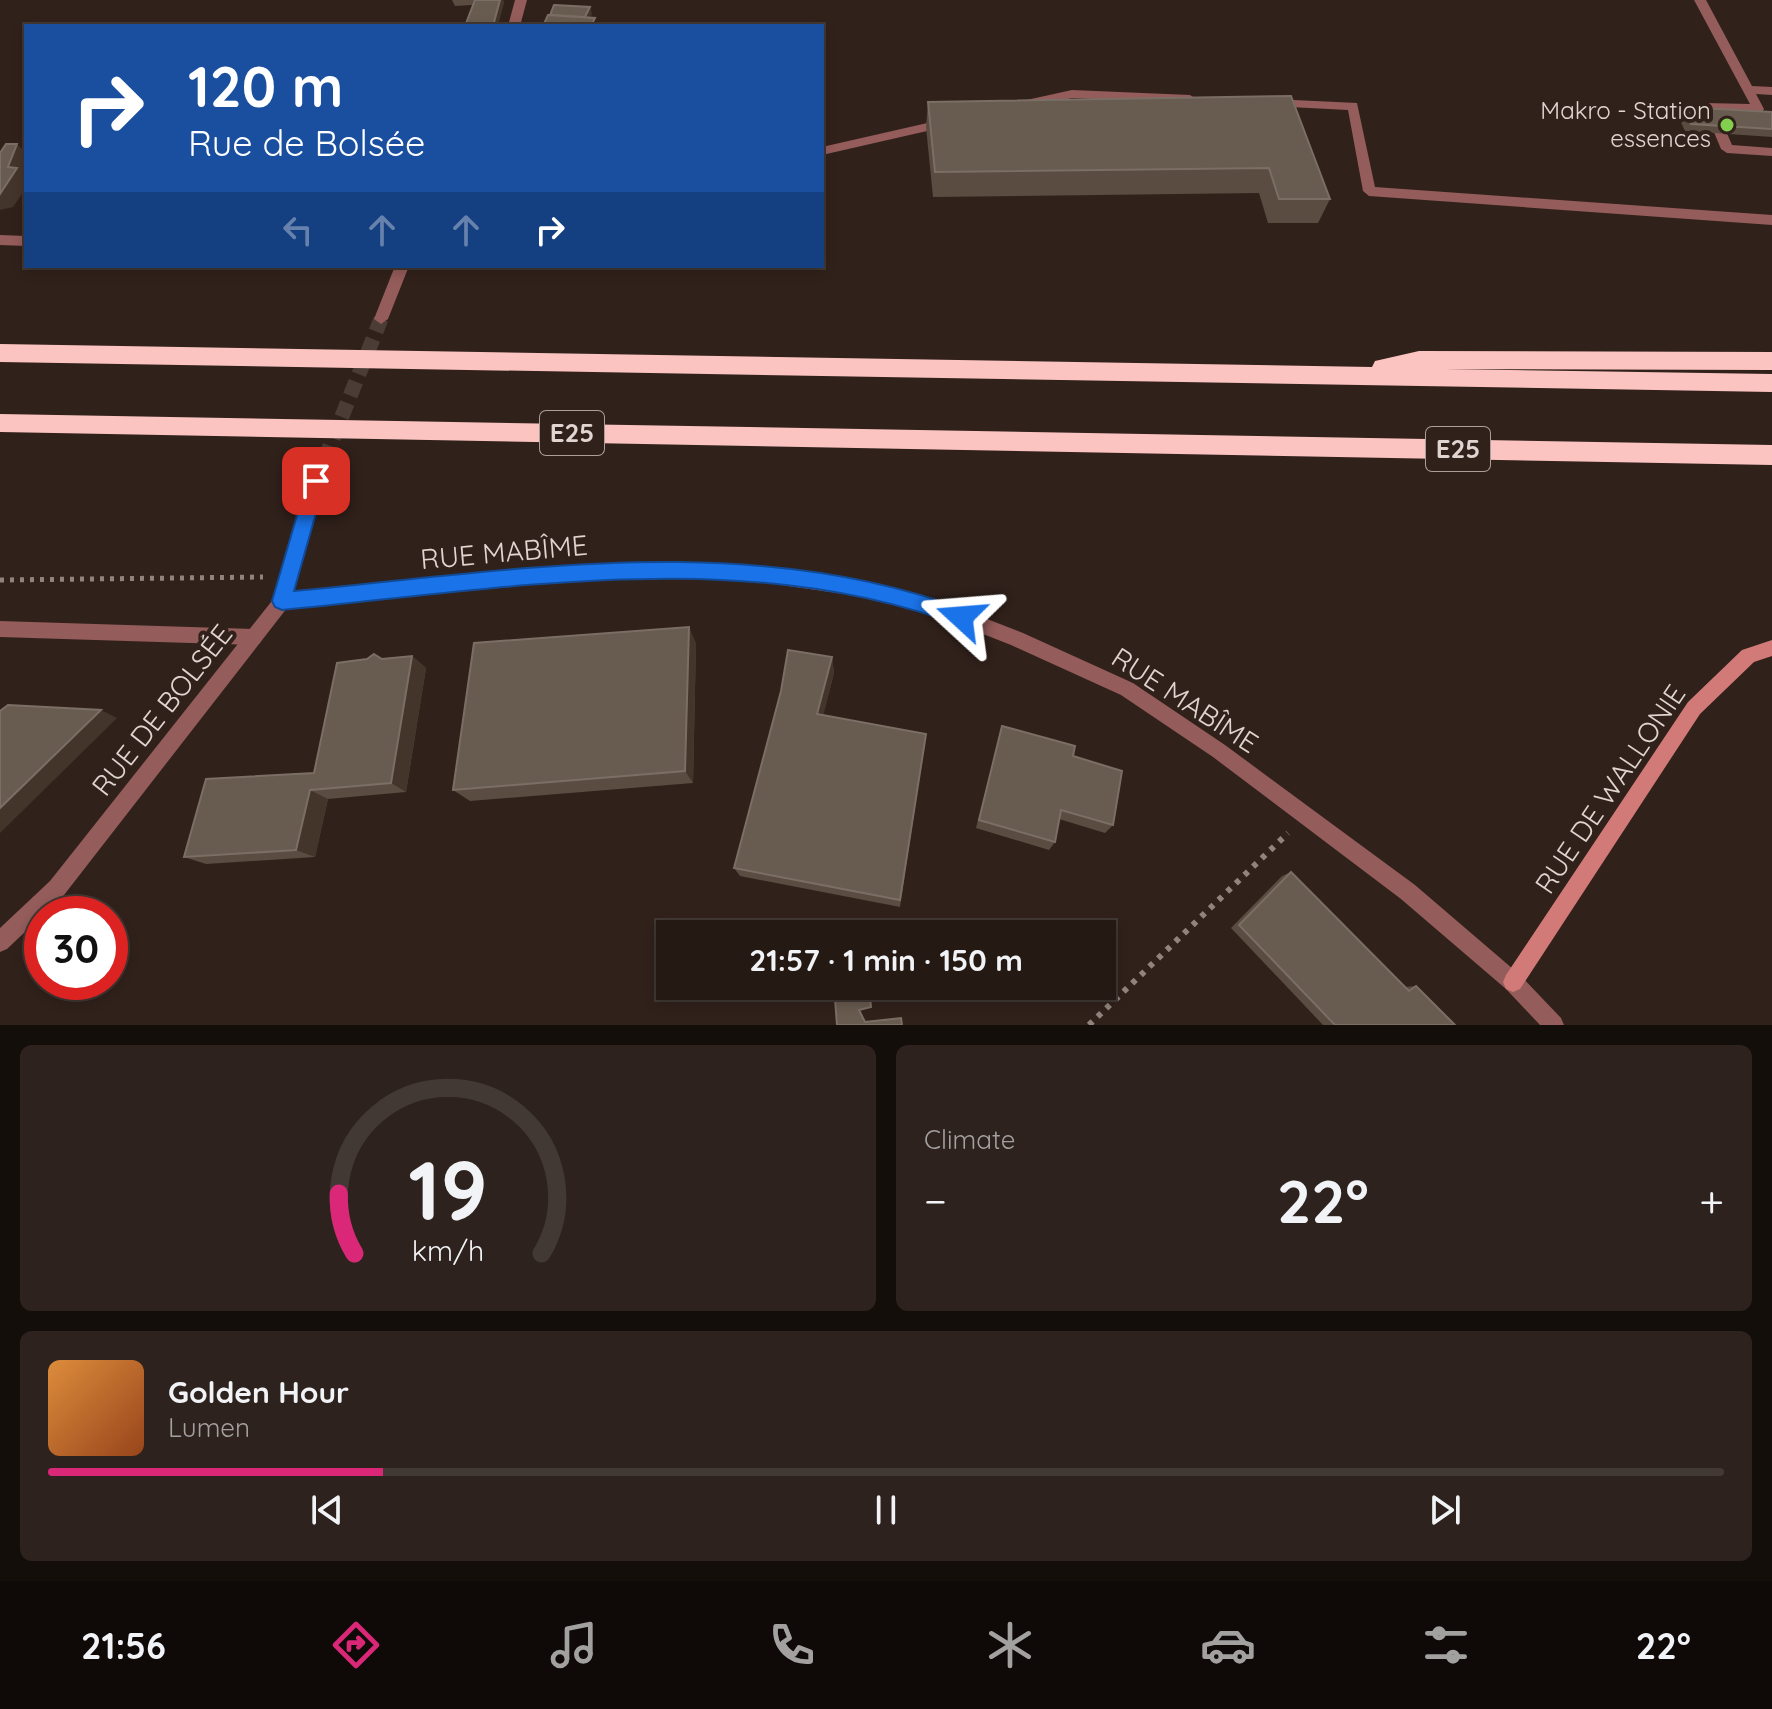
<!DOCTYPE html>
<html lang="en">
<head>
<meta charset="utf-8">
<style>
	body { margin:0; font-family:Quicksand,sans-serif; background:#2d221d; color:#f1f3f6; height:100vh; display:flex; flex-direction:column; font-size:30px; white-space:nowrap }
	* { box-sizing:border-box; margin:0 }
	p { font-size:26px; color:#a3a0a0 }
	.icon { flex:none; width:44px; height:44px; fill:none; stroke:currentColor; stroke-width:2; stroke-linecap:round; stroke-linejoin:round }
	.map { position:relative; height:1025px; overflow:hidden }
	.panel { display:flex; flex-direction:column; gap:20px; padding:20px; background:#140e0b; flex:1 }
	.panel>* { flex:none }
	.guide { position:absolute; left:24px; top:24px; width:800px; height:244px; border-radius:0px; box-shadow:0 4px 12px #0003,0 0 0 2px #423834; background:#1a4fa0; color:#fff; overflow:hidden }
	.speed { position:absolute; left:24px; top:896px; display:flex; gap:16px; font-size:40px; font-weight:700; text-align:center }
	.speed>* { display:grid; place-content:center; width:104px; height:104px; border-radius:50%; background:#251914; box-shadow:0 4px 12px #0003,0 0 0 2px #423834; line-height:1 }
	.speed .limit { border:12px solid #d22; background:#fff; color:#111 }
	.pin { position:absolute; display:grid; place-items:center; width:68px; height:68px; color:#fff; margin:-34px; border-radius:16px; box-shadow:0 4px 12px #0006 }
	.me { position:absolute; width:88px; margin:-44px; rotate:289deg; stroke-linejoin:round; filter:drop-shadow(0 0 6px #0008) }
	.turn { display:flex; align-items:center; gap:28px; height:168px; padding:0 32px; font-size:36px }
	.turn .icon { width:104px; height:104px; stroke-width:2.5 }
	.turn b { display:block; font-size:56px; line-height:68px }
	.lanes { display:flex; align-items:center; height:76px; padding:0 32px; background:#0003; justify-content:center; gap:40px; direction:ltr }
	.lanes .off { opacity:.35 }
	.big { font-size:60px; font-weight:700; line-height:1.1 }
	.panel .tile { flex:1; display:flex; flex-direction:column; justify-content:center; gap:12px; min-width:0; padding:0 28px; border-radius:12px; background:#2d221d }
	.panel .dial { align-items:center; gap:0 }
	.dial svg { height:208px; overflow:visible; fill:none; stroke:#423834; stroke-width:7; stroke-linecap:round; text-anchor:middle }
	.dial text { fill:#f1f3f6; stroke:none }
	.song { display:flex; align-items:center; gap:24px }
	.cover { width:96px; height:96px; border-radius:12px; background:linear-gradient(135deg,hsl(30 70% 55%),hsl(20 70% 35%)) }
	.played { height:8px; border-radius:4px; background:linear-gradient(90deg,#db2777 20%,#423834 20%) }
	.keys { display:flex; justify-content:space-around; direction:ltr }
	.heat { display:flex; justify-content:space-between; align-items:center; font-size:44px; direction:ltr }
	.panel .tiles { flex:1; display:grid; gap:20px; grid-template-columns:1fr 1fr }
	.tile:last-child { grid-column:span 2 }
	.trip { position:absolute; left:656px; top:920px; width:460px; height:80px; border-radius:0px; background:#251914; box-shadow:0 4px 12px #0003,0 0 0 2px #423834; font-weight:700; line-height:80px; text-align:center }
	.dock { display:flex; height:128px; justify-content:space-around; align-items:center; background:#0f0a08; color:#a3a0a0 }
	.dock .icon { width:56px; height:56px }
	.dock .selected { color:#db2777 }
	.dock b { font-size:36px; color:#f1f3f6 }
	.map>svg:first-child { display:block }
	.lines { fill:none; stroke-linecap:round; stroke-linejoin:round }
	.street-tunnel { stroke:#4b3c36; stroke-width:15; stroke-dasharray:15 8; stroke-linecap:butt }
	.path-far1 { stroke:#91847f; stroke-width:5; stroke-dasharray:4 6; stroke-linecap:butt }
	.path { stroke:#91847f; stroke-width:6; stroke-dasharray:5 7; stroke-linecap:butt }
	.lane { fill:#945c5a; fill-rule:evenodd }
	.street { fill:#945c5a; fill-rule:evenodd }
	.secondary { fill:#d27a78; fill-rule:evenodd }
	.highway { fill:#fcc4c1; fill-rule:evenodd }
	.wall { fill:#5a4c41 }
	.shaded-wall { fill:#44352b }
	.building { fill:#685b50; stroke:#7b6e64; stroke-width:2 }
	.route { fill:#1a73e8; stroke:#114b97; stroke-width:2 }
	.poi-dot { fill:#83d04e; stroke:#31211b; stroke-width:3 }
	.labels { text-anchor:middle; stroke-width:8; stroke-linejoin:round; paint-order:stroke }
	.far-poi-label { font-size:24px; fill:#e0d5d1; stroke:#31211b; text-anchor:end }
	.shield { fill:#31211b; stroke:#ac9f9a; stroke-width:2 }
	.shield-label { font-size:26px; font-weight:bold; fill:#e0d5d1 }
	.street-label { font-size:28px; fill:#e0d5d1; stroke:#31211b }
</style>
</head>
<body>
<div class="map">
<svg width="1772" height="1025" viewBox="0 0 1772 1025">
	<rect width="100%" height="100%" fill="#31211b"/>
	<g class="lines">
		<path class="street-tunnel" d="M316,481L381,319"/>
		<path class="path-far1" d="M0,580L263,577"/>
		<path class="path" d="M1089,1025L1288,833"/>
		<g class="lane">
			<path d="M1694,0H1706L1752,86L1772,87V95L1756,94L1764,109L1762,112L1717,110L1732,145L1772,148V156L1727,153L1721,149L1703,106L1705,103L1750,104Z"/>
			<path d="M1072,90L1190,95L1196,99L1190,103L1072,98L1022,109L1016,105L1022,101Z"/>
			<path d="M1273,99L1357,103L1375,187L1772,215V225L1369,196L1363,191L1348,110L1269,106L1267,103Z"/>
			<path d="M945,119L951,123L949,126L822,155V147Z"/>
			<path d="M0,621L254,629L260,631L263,637L260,643L254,645L0,637Z"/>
		</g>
		<g class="street">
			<path d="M515,0H527L520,26H508Z"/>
			<path d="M0,235L26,236V246L0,245Z"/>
			<path d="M395,266H409L388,319L381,324L374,319Z"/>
			<path d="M316,474L322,476L324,481L293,592L604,564L740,565L851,579L933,598L1023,633L1133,683L1225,745L1415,885L1520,975L1561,1018L1564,1025H1540L1506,989L1401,899L1213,757L1121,695L1011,645L932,614L851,595L740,579L604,578L287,608L64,895L7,949L0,952V928L50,881L275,597L308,481L310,476Z"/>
		</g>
		<path class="secondary" d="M1772,640V656L1754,662L1700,714L1520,989L1513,992L1506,989L1503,982L1506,975L1688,702L1742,650Z"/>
		<g class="highway">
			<path d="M0,344L1372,367L1375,361L1419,351L1772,352V370L1444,369L1772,374V392L0,362Z"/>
			<path d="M0,414L1772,445V465L0,432Z"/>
		</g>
	</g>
	<g class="wall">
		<path d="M452,0H503L504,3L455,6Z"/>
		<path d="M1291,96L1330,199L1318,223H1268L1259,193L933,197L926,127L928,102Z"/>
		<path d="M1682,107L1772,112V137L1685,131L1677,114Z"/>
		<path d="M696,643L693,783L470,801L453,790Z"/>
		<path d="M412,656L426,668L406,792L328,799L315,857L206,864L184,857L314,773L382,659Z"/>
		<path d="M832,657L834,673L823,715L926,734L900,907L740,876L734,868Z"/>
		<path d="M1002,726L1073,756L1113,825L1105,833L1059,819L1055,842L1049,850L976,828Z"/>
		<path d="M1291,872L1405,987L1416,986L1455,1025H1323L1231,928L1282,876Z"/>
	</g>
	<g class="shaded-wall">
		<path d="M500,0H503L504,3L498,26H493Z"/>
		<path d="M590,7L592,14L587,26L583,24Z"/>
		<path d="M17,144L26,153V168L24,175L26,177V188L13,207L0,210V194Z"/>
		<path d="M689,627L696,643L693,783L685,771Z"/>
		<path d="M412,656L426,668L406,792L391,783Z"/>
		<path d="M832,657L834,673L820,728L817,714Z"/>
		<path d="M101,710L117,718L0,833V808Z"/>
		<path d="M310,790L328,799L315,857L296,850Z"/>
	</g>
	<g class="building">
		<path d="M475,0H500L493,26H465Z"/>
		<path d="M554,5L590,7L585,17L550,15Z"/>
		<path d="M548,15L595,18L591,26H538H543Z"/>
		<path d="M1291,96L1330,199H1279L1269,168L935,172L928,102Z"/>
		<path d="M1682,107L1772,112V129L1691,124Z"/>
		<path d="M6,144H17L8,167L17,168L0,194V153Z"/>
		<path d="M689,627L685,771L453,790L474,643Z"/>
		<path d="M788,650L832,657L817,714L926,734L900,900L734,868L781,691Z"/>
		<path d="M374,654L382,659L412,656L391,783L310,790L296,850L184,857L206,779L314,773L337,663L367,659Z"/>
		<path d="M8,705L101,710L0,808V711Z"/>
		<path d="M1002,726L1075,746L1073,756L1122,771L1113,825L1061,810L1055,842L979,820Z"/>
		<path d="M1291,872L1409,991L1416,986L1455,1025H1335L1239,925Z"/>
		<path d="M834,986H869L871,1007L859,1010L865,1022L901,1018L902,1025H837Z"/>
	</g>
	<path class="route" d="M316,473L325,481L294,591C516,570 753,529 968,611L971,617L968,623L961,626C745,544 505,589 282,610L275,607L272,601L307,481Z"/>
	<circle class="poi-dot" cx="1727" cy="125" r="8"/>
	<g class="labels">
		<g class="far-poi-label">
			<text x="1711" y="119">Makro - Station<tspan x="1711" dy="28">essences</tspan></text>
		</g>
		<g class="shield">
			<rect x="540" y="411" width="64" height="44" rx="6"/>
			<rect x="1426" y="427" width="64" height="44" rx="6"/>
		</g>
		<g class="shield-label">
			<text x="572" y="442">E25</text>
			<text x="1458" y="458">E25</text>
		</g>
		<g class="street-label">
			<text transform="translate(504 552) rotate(-5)" y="10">RUE MABÎME</text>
			<text transform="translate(1185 700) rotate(33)" y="10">RUE MABÎME</text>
			<text transform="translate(162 710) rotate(-52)" y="10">RUE DE BOLSÉE</text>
			<text transform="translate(1610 789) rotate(-56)" y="10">RUE DE WALLONIE</text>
		</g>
	</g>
</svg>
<div class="speed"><div class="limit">30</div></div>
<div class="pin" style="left:316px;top:481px;background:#d93025"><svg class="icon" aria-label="arrive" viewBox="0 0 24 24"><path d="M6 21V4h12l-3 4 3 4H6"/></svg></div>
<svg class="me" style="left:961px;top:617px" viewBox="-20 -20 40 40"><path d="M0-17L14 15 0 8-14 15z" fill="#1a73e8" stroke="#fff" stroke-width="4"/></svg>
<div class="trip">21:57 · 1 min · 150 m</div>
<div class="guide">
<div class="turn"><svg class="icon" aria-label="right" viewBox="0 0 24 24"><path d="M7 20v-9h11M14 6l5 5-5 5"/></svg><div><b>120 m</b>Rue de Bolsée</div></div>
<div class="lanes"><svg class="icon off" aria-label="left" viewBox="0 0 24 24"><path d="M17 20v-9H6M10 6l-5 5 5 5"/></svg><svg class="icon off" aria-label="ahead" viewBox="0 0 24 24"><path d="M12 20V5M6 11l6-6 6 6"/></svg><svg class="icon off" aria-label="ahead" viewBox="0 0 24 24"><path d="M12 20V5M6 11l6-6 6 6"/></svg><svg class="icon" aria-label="right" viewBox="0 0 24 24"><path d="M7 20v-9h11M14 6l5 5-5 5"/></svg></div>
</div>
</div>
<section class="panel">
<div class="tiles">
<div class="tile dial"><svg viewBox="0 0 100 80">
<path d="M14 69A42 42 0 1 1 86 69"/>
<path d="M14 69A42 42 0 0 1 8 46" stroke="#db2777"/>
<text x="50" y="56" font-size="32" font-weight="700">19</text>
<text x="50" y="72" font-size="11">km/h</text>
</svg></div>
<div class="tile"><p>Climate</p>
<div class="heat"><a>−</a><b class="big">22°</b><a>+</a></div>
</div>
<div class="tile">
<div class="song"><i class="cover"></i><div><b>Golden Hour</b><p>Lumen</p></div></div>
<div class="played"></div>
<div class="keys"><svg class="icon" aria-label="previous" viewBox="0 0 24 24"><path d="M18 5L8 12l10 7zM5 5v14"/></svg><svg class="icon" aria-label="pause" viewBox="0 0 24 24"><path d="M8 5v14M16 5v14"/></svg><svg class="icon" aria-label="next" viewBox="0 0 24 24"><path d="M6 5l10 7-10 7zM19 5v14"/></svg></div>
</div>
</div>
</section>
<nav class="dock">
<b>21:56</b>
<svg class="icon selected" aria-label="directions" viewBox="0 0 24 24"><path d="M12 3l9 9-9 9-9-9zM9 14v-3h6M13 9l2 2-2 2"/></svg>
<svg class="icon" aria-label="music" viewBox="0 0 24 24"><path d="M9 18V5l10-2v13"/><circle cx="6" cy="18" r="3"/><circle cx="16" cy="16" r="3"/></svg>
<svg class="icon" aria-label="phone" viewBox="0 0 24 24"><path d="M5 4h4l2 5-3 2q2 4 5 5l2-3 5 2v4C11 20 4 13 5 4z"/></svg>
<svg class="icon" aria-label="climate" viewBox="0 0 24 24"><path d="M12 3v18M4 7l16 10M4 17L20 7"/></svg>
<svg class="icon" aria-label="car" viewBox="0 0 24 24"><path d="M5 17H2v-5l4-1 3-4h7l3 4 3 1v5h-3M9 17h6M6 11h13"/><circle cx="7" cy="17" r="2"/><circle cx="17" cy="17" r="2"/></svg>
<svg class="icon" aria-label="filters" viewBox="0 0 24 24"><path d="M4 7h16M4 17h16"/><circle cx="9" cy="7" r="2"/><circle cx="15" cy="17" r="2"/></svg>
<b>22°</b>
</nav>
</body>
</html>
